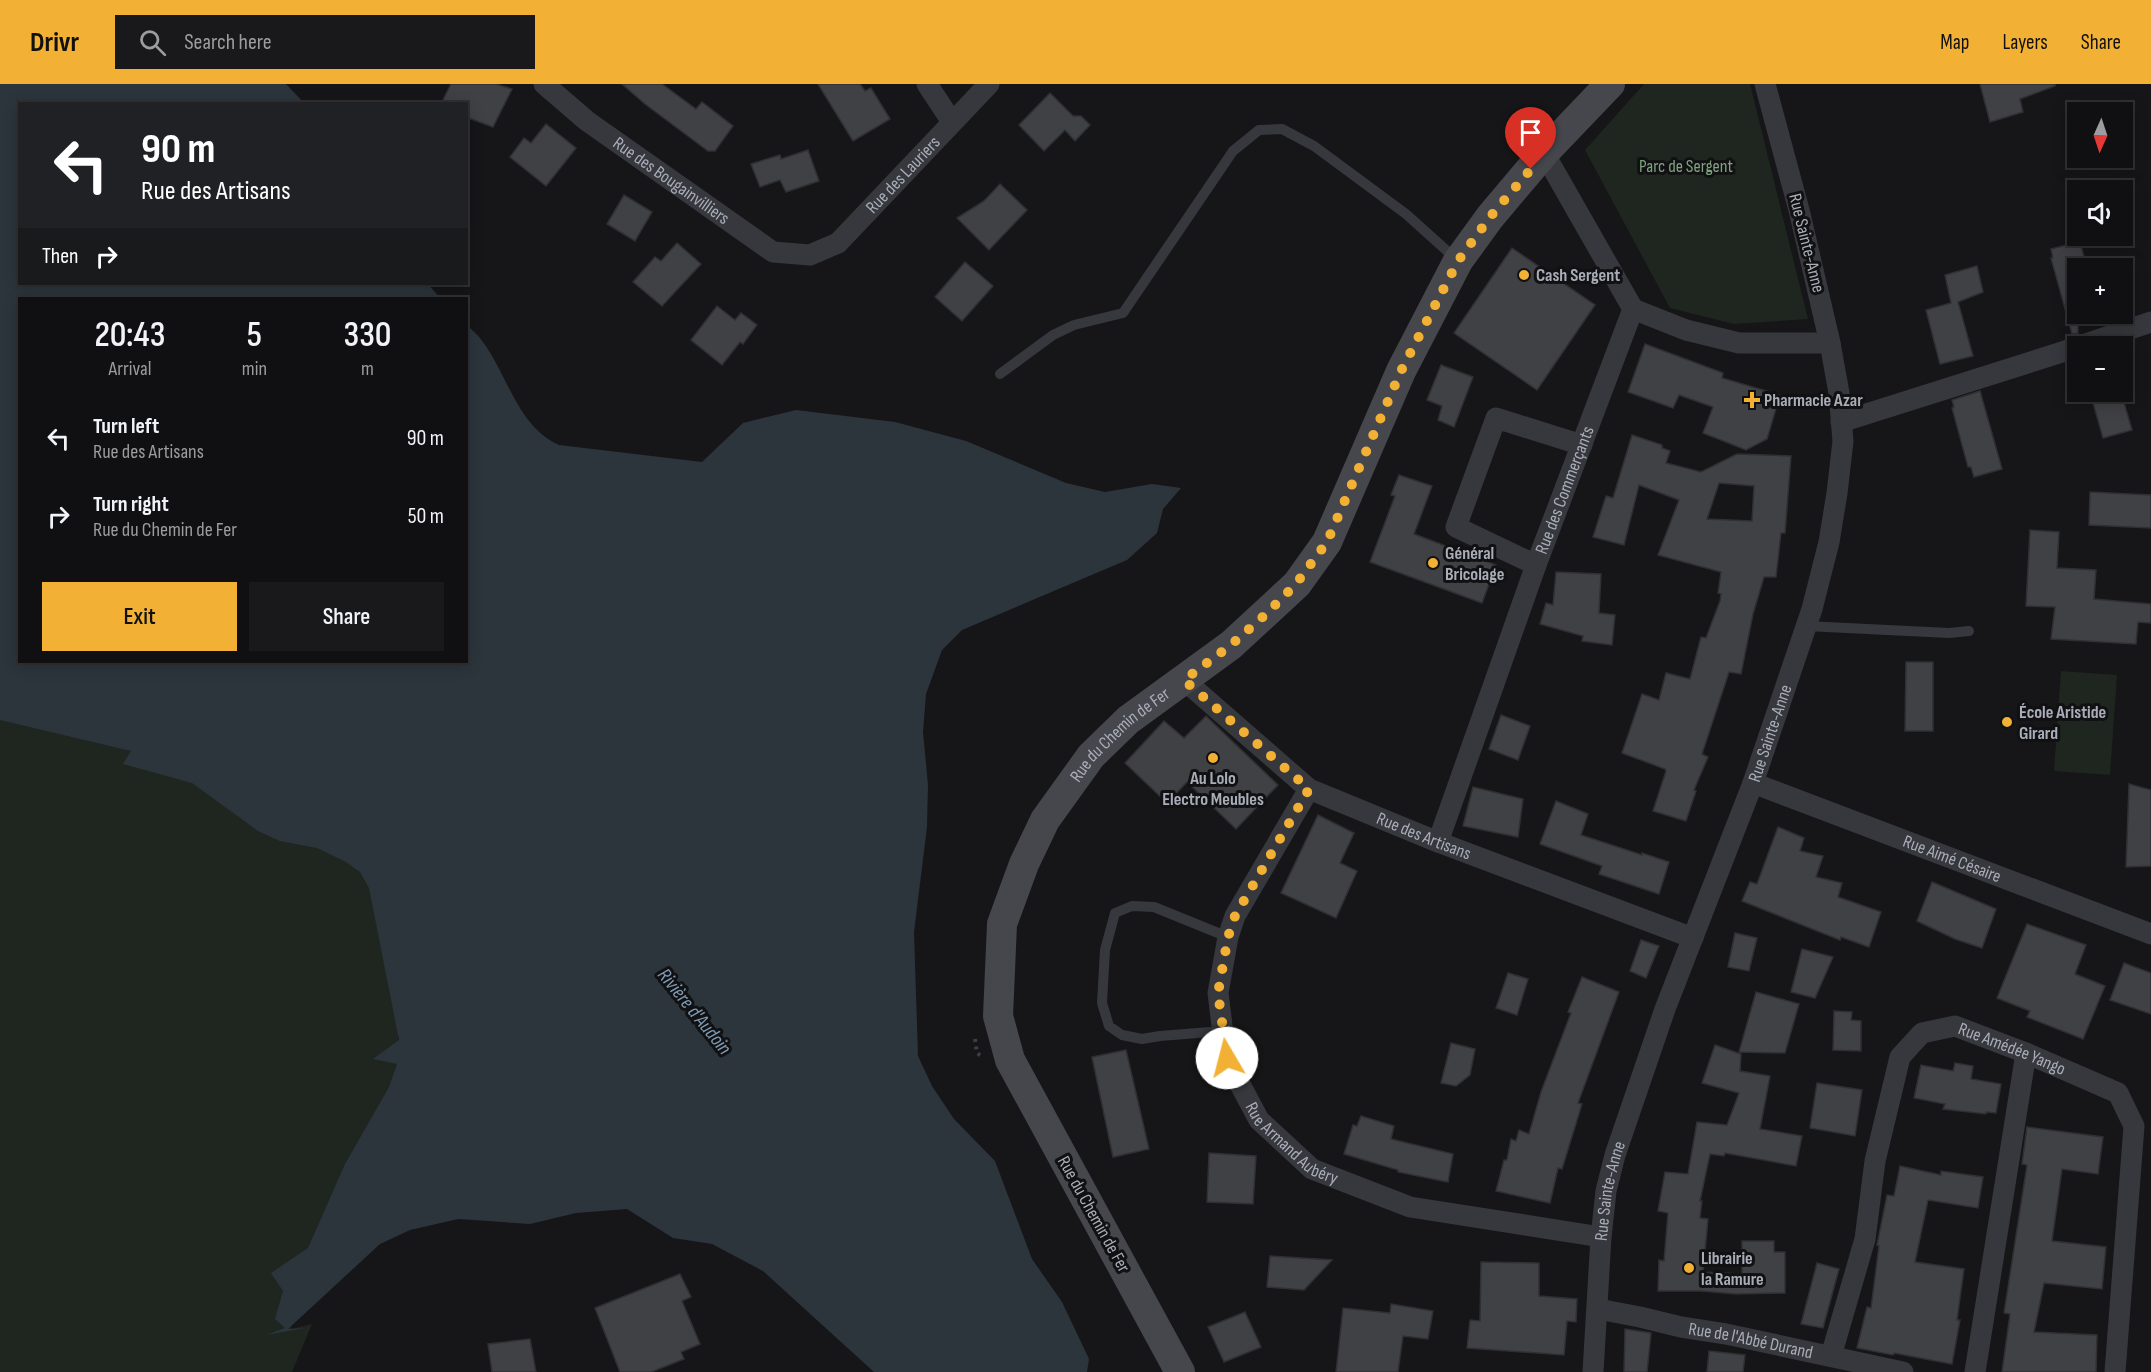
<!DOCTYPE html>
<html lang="en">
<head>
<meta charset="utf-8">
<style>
	:root { --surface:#101012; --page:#19191b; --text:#f1f3f6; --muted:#9c9d9f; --line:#303032; --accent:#f2b134 }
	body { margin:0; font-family:"Sofia Sans Condensed",sans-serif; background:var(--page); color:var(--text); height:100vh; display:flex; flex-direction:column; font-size:22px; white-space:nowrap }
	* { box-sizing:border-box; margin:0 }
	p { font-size:20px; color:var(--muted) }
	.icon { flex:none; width:33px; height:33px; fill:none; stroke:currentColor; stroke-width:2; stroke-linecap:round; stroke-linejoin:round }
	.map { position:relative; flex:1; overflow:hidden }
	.details { position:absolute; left:18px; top:213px; width:450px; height:366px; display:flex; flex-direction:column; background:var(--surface); border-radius:0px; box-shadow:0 3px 15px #0003,0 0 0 2px var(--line) }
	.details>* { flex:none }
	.guide { position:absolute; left:18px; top:18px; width:450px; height:183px; border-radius:0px; box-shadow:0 3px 15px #0003,0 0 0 2px var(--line); background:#202124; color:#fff; overflow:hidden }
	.needle { width:39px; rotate:183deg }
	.tools { position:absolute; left:2067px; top:18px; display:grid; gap:12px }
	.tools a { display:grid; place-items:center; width:66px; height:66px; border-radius:0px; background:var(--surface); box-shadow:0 3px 15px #0003,0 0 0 2px var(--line); font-size:30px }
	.pin { position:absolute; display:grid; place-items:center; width:51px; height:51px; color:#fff; margin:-62px -26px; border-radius:50% 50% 50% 0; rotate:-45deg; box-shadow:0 0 6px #0007 }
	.pin .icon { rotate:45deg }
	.me { position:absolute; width:66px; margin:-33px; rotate:352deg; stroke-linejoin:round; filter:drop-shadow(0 0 4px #0008) }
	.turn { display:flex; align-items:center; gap:21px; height:126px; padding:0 24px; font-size:27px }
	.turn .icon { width:78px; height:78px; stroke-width:2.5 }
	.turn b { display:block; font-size:42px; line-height:51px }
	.then { display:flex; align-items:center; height:57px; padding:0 24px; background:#0003; gap:12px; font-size:22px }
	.eta { display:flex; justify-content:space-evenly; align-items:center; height:102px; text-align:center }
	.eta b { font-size:36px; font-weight:600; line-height:42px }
	.button { display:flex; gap:12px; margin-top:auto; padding:12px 24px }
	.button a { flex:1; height:69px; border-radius:0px; background:var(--accent); color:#111; font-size:24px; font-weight:600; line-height:69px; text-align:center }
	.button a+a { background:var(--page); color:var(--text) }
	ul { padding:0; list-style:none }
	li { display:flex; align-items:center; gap:18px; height:78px; padding:0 24px }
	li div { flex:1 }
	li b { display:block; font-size:22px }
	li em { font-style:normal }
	header { display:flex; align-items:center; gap:36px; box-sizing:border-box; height:84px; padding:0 30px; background:var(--accent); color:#111 }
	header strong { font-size:28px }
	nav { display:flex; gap:33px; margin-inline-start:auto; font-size:21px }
	.search { width:420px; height:54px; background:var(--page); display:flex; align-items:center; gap:15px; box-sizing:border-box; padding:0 21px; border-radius:0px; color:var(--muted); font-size:22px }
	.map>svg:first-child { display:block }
	.green { fill:#1e261f }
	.water { fill:#2c353c }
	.building { fill:#404145; stroke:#303034; stroke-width:1.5; fill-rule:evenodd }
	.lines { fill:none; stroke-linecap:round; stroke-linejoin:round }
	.path { stroke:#3d3f44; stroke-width:4; stroke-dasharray:3 4.5; stroke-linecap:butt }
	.service { stroke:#37383d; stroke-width:10 }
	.minor { stroke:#37383d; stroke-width:21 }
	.secondary { stroke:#45474d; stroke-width:30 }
	.route { stroke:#f2b134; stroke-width:10; stroke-dasharray:0 18 }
	.poi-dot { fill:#f2b134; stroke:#111113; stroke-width:2 }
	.labels { text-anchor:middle; stroke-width:6; stroke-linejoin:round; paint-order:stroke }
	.park-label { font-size:18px; fill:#7fa381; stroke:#111113 }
	.street-label { font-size:18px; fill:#a8adb8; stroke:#111113 }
	.poi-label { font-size:18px; font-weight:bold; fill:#a8adb8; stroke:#111113; text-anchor:start }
	.water-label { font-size:20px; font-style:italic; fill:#7f9bb3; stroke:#111113 }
</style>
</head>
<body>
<header>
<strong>Drivr</strong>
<div class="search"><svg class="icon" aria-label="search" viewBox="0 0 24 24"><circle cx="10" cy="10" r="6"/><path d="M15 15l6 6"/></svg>Search here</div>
<nav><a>Map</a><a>Layers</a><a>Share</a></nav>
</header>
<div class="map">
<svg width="2151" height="1288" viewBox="0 0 2151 1288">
	<rect width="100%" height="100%" fill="#161618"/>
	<!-- green -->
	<g class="green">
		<path d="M1644,0H1750L1808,235L1734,240L1670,224L1585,66Z"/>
		<path d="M2061,587L2117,591L2110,691L2054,687Z"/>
		<path d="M0,619L149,674L367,771L393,844L399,969L391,1034L296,1184L291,1245L312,1240L292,1288H0Z"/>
	</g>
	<!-- water -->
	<path class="water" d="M0,0H286L304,19L20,20V200H428L440,214H20V578H466L467,241C472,246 479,252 483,258C508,292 518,343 559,361L702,378L743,339L796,326L895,338L966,357L1066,399L1105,408L1152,400L1181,404L1163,425L1157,449L1127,476L962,546L942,566L926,610L923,648L928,701L927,743L914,848L918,972L932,1002L954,1035L995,1077L1032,1175L1062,1218L1089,1275L1087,1288H874L763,1187L712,1160L673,1154L627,1125L576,1129L530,1140L458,1135L410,1146L380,1160L288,1245L305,1244L266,1251L285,1244L275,1235L283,1207L271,1189L308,1164L345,1080L389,1003L397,980L373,975L399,956L369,804L360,788L346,778L317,764L280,757L258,747L192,699L123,680L131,667L0,636Z"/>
	<!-- building -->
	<g class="building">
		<path d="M451,0H496L512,5L493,43L466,33V20H441Z"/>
		<path d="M622,0H662L696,25L702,18L733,42L715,67H708L645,20Z"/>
		<path d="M818,0H860L865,7L871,4L890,35L853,57Z"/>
		<path d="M1980,0H2055V2L2020,15L2023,28L1990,38Z"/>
		<path d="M1050,9L1073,32H1081L1090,41L1075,57L1065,46L1044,67L1019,41Z"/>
		<path d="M546,40L576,64L546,102L510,73L524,54L531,59Z"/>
		<path d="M808,66L819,97L786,108L780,96L760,103L751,80L780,71L781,75Z"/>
		<path d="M1000,100L1027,126L989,166L957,134L984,117Z"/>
		<path d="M624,111L652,128L635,157L607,140Z"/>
		<path d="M2080,158L2087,184H2078V249L2072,250L2051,174H2053L2051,165Z"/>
		<path d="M677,159L701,180L662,222L633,198L655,173L661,177Z"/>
		<path d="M1512,164L1595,221L1537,306L1454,249Z"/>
		<path d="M965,178L993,202L962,237L935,213Z"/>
		<path d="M1977,182L1983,208L1958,218L1973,272L1940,280L1926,226L1951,219L1945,191Z"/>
		<path d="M717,222L735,236L741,229L757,241L743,260L740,258L722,281L691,256Z"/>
		<path d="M1645,260L1723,289L1722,294L1780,311L1767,355L1746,366L1703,349L1713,323L1679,311L1673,324L1628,308Z"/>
		<path d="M1441,281L1473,293L1454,343L1438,336L1442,322L1427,316Z"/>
		<path d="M1980,307L2002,385L1974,393L1971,383H1968L1952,324L1954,323L1952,316Z"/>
		<path d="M2090,308H2121L2132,346L2103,354Z"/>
		<path d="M1632,351L1662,361V364L1670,367L1666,379L1701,388L1737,370L1791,372L1785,449H1781L1776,493H1764L1753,530L1741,590L1729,588L1702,670L1708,673L1694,706L1696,707L1686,737L1653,727L1666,687L1665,685L1622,669L1642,610L1659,616L1666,589L1690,595L1701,553L1706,554L1720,517L1721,510L1718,509L1721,488L1658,471L1679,416L1639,401L1624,461L1593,453L1606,412L1613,414ZM1719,399L1754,402L1752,437L1707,435Z"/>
		<path d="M1399,391L1432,402L1414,450L1496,481L1482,519L1370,478L1395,412L1391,411Z"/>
		<path d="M2090,408L2151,411V444L2089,441Z"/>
		<path d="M2030,446L2059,448L2057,484L2096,486L2094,515L2151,520V539L2138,538L2136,560L2051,555L2055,523L2026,522Z"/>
		<path d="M1556,488L1601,490L1599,529L1615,531L1612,561L1582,557L1583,552L1540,540L1546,519L1553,521Z"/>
		<path d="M1906,578H1933V647H1905Z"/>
		<path d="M1501,631L1530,642L1518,676L1489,665Z"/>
		<path d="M1206,632L1278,701L1236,745L1187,698L1167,719L1125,679L1164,637L1184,654Z"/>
		<path d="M2129,700L2151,706V782L2126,783Z"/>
		<path d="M1473,703L1523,715L1518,753L1463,742Z"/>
		<path d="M1556,717L1588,730L1581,751L1642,771V769L1669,778L1659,810L1599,790L1602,782L1540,760Z"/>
		<path d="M1318,731L1354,749L1340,779L1357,787L1336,834L1281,809Z"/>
		<path d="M1778,743L1804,754L1800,767L1823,772L1816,793L1842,799L1838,813L1881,828L1869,863L1841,853L1840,856L1742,817L1750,798L1757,800Z"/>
		<path d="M1932,798L1996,825L1982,864L1955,855L1917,837Z"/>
		<path d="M2027,840L2086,861L2075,890L2105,902L2083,955L2027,933L2030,927L1997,914Z"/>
		<path d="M1735,849L1757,854L1749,887L1728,883Z"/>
		<path d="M1641,856L1659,862L1646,894L1630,887Z"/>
		<path d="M1802,865L1833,873L1815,914L1791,908Z"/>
		<path d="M2124,879L2151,889V930L2110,916Z"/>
		<path d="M1508,889L1528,895L1517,931L1496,924Z"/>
		<path d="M1582,893L1619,908L1578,1019L1582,1020L1562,1085L1558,1084L1550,1119L1496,1107L1504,1076H1507L1511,1055L1516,1057L1519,1046L1529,1050L1541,1008L1571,929L1568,928Z"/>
		<path d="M1756,908L1799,920L1785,969L1739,968Z"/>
		<path d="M1834,927L1852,928L1851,936L1861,937V967L1833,966Z"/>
		<path d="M1451,959L1475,965L1470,991L1456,1002L1441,999Z"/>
		<path d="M1715,961L1741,970L1740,987L1770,992L1760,1045L1802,1052L1796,1082L1725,1069L1724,1072L1710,1070L1700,1117H1702L1700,1134L1708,1135L1703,1188L1742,1190V1157H1774V1168H1785V1209L1736,1210L1701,1207H1658L1659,1176L1664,1177L1668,1129L1658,1127L1665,1088L1688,1090L1697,1038L1727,1041L1739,1009L1702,999Z"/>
		<path d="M1126,966L1149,1065L1113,1073L1092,973Z"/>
		<path d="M1955,979L1973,982L1971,995L2001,1000L1996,1029L1986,1028V1030L1943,1025L1945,1020L1914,1014L1921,981L1953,987Z"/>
		<path d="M1817,999L1862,1006L1855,1052L1810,1044Z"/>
		<path d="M1361,1032L1394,1042L1391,1055L1453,1070L1448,1098L1398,1088V1086L1344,1070L1353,1041L1357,1042Z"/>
		<path d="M2027,1043L2103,1053L2098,1090L2062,1085L2052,1157L2106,1163L2102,1205L2044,1199L2034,1248L2097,1251L2096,1288H2002L2010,1230L2004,1229L2027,1081L2022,1080Z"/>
		<path d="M1209,1069L1256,1072L1253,1120L1207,1118Z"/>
		<path d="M1900,1082L1941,1091V1087L1983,1093L1978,1124L1928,1116L1915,1178L1964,1185L1957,1236H1960L1952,1280L1894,1269L1893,1271L1857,1264L1867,1223L1871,1224L1879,1162L1877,1161L1887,1111L1894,1112Z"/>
		<path d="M1270,1172L1332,1176L1304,1206L1267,1203Z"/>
		<path d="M1481,1178L1539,1179V1212L1577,1215L1576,1238L1567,1237L1564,1271L1467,1264L1470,1236L1480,1237Z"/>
		<path d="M1817,1179L1839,1185L1823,1244L1801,1240Z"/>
		<path d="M680,1190L691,1213L682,1217L700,1260L681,1268L684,1275L651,1288H620L595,1224Z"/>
		<path d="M1391,1220L1433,1227L1428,1255L1403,1252L1398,1288H1336L1343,1224L1390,1229Z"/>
		<path d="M1245,1228L1261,1263L1224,1278L1208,1243Z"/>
		<path d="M1625,1245L1651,1249L1647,1288H1624Z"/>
		<path d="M530,1255L536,1288H492L488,1260Z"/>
		<path d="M1709,1267L1745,1271L1743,1288H1707Z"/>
	</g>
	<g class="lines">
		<!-- path -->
		<path class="path" d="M975,955L977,969L981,972"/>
		<!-- service -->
		<g class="service">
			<path d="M1000,290L1053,251L1074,241L1123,229L1233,67L1259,46L1282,45L1314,62L1406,130L1456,175"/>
			<path d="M1806,542L1949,549L1969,547"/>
			<path d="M1223,947L1160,952L1142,955L1122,951L1109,942L1102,919L1105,866L1115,829L1132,822L1154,823L1228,853"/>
		</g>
		<!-- minor -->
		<g class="minor">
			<path id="s1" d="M544,0L587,37L773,168L810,171L838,159L989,0"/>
			<path d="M927,0L952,38"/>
			<path d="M1633,225L1686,246L1739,259H1830"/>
			<path d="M2080,262L2151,238"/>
			<path d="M1841,338L2078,263"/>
			<path d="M1536,481L1456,443L1496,334L1582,361"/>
			<path id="s2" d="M1184,596L1309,705L1438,758L1693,854"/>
			<path id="s3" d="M1753,699L2151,850"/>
			<path id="s4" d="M1309,705L1235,832L1228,853L1218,909L1226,974L1259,1036L1312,1085L1410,1123L1601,1153"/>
			<path id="s5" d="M1438,758L1536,481L1633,225L1544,69"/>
			<path id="s6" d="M1598,1225L1640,1233L1681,1243L1726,1250L1903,1288"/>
			<path id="s7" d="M1831,1272L1865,1155L1875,1077L1900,973L1922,949L1955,942L2026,969L2118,1009L2134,1042L2115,1288"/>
			<path id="s8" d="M1593,1288L1601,1153L1606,1107L1615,1071L1665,925L1753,699L1812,525L1829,458L1837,409L1843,357L1839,309L1830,259L1799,126L1765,0"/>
			<path d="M1975,1288L2026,969"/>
		</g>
		<!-- secondary -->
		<path class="secondary" id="s9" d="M1180,1288L1010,976L998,932L1002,840L1024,780L1045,736L1091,672L1128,636L1231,561L1297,500L1327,458L1401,287L1458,177L1490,133L1544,69L1610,0"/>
	</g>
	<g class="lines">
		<!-- route -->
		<path class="route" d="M1227,974L1218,909L1228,853L1235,832L1309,705L1184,596L1231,561L1266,530L1296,500L1327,458L1401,287L1458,177L1490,133L1531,85"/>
	</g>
	<!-- markers -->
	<g class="poi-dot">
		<circle cx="1524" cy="191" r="6"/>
		<path d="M1749 307h6v6h6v6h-6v6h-6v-6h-6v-6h6z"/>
		<circle cx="1433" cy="479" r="6"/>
		<circle cx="2007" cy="638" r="6"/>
		<circle cx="1213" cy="674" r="6"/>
		<circle cx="1689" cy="1184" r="6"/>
	</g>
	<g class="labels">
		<!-- park labels -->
		<g class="park-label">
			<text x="1686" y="88">Parc de Sergent</text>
		</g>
		<!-- street labels -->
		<g class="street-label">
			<text dy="6" stroke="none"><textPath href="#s1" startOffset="446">Rue des Lauriers</textPath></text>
			<text dy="6" stroke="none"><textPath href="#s1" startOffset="160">Rue des Bougainvilliers</textPath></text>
			<text transform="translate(1807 159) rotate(76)" y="6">Rue Sainte-Anne</text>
			<text dy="6" stroke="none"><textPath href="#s5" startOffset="374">Rue des Commerçants</textPath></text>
			<text dy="6" stroke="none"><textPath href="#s8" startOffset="668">Rue Sainte-Anne</textPath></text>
			<text dy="6" stroke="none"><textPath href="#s9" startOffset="720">Rue du Chemin de Fer</textPath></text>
			<text dy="6" stroke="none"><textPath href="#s2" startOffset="290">Rue des Artisans</textPath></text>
			<text dy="6" stroke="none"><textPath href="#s3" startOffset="213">Rue Aimé Césaire</textPath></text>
			<text dy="6" stroke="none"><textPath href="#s7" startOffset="435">Rue Amédée Yango</textPath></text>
			<text dy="6" stroke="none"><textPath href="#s4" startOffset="402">Rue Armand Aubéry</textPath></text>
			<text dy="6" stroke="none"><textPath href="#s8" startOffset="182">Rue Sainte-Anne</textPath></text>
			<text transform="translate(1094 1130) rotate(61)" y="6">Rue du Chemin de Fer</text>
			<text dy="6" stroke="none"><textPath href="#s6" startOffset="156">Rue de l'Abbé Durand</textPath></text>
		</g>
		<!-- poi labels -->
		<g class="poi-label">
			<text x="1536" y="197">Cash Sergent</text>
			<text x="1764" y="322">Pharmacie Azar</text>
			<text x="1445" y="475">Général<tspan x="1445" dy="21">Bricolage</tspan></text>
			<text x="2019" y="634">École Aristide<tspan x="2019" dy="21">Girard</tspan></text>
			<text x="1213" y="700" text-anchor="middle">Au Lolo<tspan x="1213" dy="21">Electro Meubles</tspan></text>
			<text x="1701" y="1180">Librairie<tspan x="1701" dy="21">la Ramure</tspan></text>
		</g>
		<!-- water labels -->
		<g class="water-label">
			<text transform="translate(695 927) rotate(51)" y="7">Rivière d'Audoin</text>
		</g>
	</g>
</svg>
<div class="tools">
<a><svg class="needle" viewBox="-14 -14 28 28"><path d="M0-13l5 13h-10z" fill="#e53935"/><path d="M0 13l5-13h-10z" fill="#9c9d9f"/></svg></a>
<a><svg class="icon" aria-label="sound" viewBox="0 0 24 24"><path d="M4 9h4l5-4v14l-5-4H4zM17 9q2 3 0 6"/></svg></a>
<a>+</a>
<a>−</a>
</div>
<div class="pin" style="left:1531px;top:85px;background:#d93025"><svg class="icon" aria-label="arrive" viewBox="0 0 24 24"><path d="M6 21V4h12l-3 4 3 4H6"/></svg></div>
<svg class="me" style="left:1227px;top:974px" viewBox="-20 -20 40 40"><circle r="19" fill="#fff"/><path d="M0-13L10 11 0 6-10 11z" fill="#f2b134"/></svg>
<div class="guide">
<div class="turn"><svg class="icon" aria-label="left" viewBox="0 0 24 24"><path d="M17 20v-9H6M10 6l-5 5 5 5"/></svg><div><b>90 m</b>Rue des Artisans</div></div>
<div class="then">Then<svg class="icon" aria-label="right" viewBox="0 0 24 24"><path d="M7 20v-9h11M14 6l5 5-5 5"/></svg></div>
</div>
<section class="details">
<div class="eta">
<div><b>20:43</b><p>Arrival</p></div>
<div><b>5</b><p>min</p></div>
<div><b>330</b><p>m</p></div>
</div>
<ul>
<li><svg class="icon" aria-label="left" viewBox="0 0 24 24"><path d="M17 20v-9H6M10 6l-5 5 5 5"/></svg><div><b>Turn left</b><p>Rue des Artisans</p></div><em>90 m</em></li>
<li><svg class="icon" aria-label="right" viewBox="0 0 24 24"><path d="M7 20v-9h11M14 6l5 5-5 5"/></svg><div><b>Turn right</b><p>Rue du Chemin de Fer</p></div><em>50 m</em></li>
</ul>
<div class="button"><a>Exit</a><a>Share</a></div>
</section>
</div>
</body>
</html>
